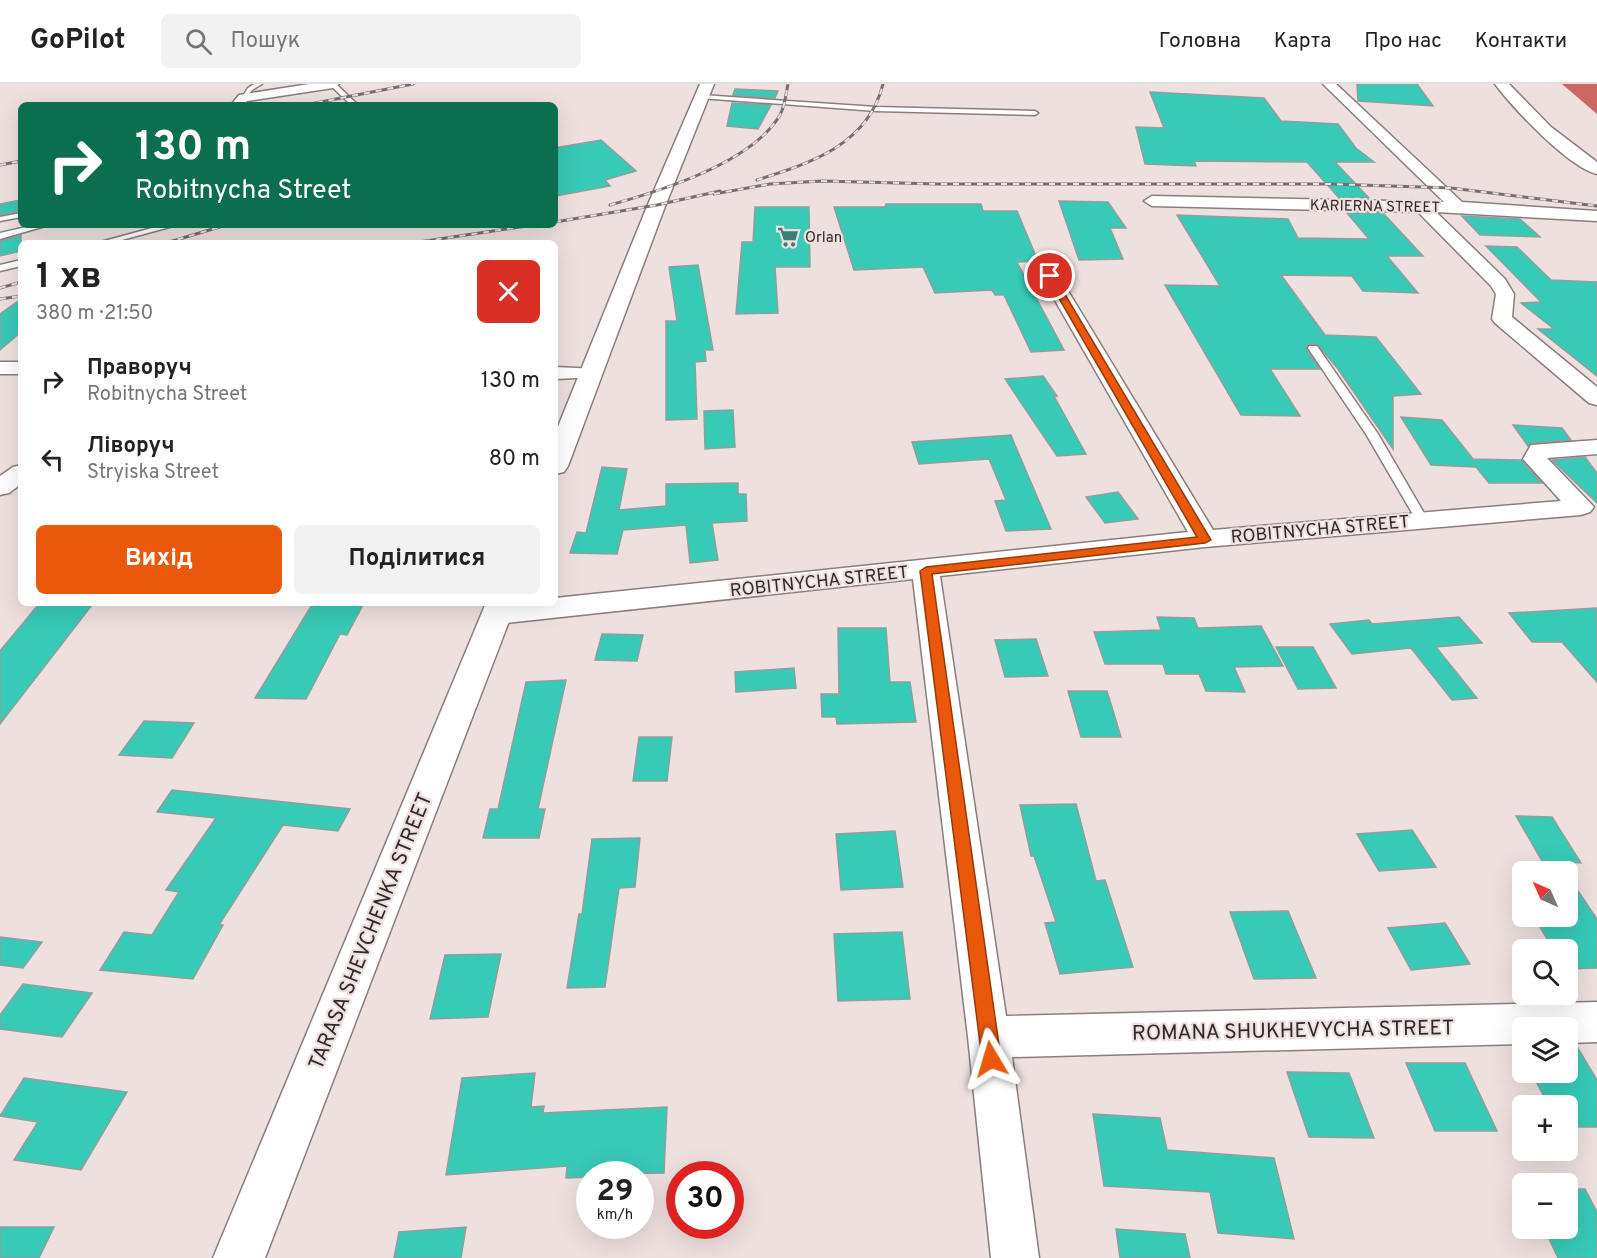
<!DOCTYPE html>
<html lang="uk">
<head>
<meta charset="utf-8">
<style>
	:root { --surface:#fff; --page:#f2f2f2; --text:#222; --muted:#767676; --line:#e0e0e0; --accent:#ea580c }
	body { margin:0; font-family:Overpass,sans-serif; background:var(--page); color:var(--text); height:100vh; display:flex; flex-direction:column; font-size:22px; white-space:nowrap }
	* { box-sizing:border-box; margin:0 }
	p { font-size:20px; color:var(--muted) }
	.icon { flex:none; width:33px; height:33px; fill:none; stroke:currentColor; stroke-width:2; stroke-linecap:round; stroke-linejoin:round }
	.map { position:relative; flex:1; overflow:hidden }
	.sheet { position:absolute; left:18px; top:156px; width:540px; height:366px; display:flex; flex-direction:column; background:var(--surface); border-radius:9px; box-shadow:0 6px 24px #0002 }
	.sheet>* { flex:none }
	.hud { position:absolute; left:18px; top:18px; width:540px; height:126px; border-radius:9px; box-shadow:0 6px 24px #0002; background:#0b6e4f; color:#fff; overflow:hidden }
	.needle { width:39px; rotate:315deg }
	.tools { position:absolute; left:1512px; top:777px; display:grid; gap:12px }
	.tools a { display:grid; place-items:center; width:66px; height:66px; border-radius:9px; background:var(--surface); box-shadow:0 6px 24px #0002; font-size:30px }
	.speed { position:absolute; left:576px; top:1077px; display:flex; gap:12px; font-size:30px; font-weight:700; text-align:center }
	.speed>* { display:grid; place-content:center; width:78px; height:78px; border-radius:50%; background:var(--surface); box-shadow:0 6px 24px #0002; line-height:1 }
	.speed small { font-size:15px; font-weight:400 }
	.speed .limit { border:9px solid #d22; background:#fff; color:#111 }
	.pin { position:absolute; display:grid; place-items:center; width:51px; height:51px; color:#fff; margin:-26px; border:3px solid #fff; border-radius:50%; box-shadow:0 2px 6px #0007 }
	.me { position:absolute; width:66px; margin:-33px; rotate:353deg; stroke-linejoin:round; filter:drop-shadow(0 0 4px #0008) }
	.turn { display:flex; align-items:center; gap:21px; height:126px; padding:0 18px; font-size:27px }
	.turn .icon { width:78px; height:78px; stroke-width:2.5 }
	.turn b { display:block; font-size:42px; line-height:51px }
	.round { display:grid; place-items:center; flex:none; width:63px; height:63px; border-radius:9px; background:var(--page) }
	.head { display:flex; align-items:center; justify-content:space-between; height:102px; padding:0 18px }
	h1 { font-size:36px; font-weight:700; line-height:45px }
	.action { display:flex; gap:12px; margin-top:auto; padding:12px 18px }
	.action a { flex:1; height:69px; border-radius:9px; background:var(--accent); color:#fff; font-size:24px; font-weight:700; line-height:69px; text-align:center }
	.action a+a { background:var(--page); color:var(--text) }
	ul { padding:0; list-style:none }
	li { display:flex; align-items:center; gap:18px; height:78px; padding:0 18px }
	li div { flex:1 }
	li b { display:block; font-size:22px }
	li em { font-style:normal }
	header { display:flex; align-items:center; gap:36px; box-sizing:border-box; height:84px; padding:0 30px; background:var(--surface); border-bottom:2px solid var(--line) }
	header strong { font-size:28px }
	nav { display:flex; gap:33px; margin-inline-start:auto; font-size:21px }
	.search { width:420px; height:54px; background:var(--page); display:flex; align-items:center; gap:15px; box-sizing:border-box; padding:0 21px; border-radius:9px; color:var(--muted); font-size:22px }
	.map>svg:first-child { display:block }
	.water { fill:#c96860 }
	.building { fill:#37cab6; stroke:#929e9c; stroke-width:1.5 }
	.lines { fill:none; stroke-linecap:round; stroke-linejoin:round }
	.lane-casing { stroke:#897e7d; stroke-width:3 }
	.street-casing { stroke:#897e7d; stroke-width:3 }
	.secondary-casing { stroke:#897e7d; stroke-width:3 }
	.highway-casing { stroke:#897e7d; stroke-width:3 }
	.lane { fill:#fff; fill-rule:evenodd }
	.street { fill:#fff; fill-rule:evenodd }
	.secondary { fill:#fff; fill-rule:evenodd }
	.highway { fill:#fff; fill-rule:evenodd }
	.rail-casing { stroke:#776f6f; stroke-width:3 }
	.rail { stroke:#ede0df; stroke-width:2; stroke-dasharray:6; stroke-linecap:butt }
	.route { fill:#ea580c; stroke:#983908; stroke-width:1.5 }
	.labels { text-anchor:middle; stroke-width:4.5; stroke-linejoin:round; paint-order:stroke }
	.far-street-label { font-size:15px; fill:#2f2a2a; stroke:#ede0df }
	.far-poi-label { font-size:15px; fill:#2f2a2a; stroke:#ede0df; text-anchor:start }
	.street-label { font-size:18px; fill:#2f2a2a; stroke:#ede0df }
	.near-street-label { font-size:21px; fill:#2f2a2a; stroke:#ede0df }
</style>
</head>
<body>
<header>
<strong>GoPilot</strong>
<div class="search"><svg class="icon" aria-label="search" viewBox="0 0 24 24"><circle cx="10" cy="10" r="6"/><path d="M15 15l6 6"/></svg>Пошук</div>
<nav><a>Головна</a><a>Карта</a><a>Про нас</a><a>Контакти</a></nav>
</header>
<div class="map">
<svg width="1597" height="1174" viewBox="0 0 1597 1174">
	<rect width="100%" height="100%" fill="#ede0df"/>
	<!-- water -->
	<path class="water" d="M1562,0H1597V30Z"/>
	<!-- building -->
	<g class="building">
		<path d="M1357,0H1417L1433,22L1358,17Z"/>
		<path d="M735,5L778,7L775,14L733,11Z"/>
		<path d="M1150,8L1264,14L1281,37L1338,40L1356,64L1374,78H1335L1369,114H1339L1307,78L1194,77L1196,82L1145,80L1136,43L1164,44Z"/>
		<path d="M732,19L771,21L758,45L727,42Z"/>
		<path d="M601,56L636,87L605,96L610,102L555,112V64Z"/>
		<path d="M21,116V127L0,131V120Z"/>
		<path d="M1059,117L1108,118L1126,144H1110L1123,175L1079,176Z"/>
		<path d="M886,120H981L983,127H1017L1038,177L1017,178L1064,266L1031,268L1004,211H995L992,206L935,209L923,183L854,186L834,123H885Z"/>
		<path d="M755,123H809L810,183H775L778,229L736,230L742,158H753Z"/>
		<path d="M1347,129H1383L1423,172H1387L1418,209L1363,207L1352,192L1281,191L1325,251L1376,253L1421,310L1393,312V365L1338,285L1317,260H1309L1306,265L1320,285H1270L1300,332L1241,331L1165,201L1220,202L1177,131L1288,135L1298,154L1369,155Z"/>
		<path d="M1462,132L1520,135L1540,153L1480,151Z"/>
		<path d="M21,151V167L0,172V157Z"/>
		<path d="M1486,162L1517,163L1551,196L1597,198V292L1538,245H1554L1521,219L1541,218Z"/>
		<path d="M698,181L713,266H705L706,277L695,278L697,335L666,336V237H677L669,183Z"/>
		<path d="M21,215V248L0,266V230Z"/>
		<path d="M1043,292L1057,312H1054L1086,370L1057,372L1005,295Z"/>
		<path d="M733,326L735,363L705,365L704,327Z"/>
		<path d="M1401,333L1442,336L1473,375L1521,376L1542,399H1489L1476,383L1431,381Z"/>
		<path d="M1513,341L1562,344L1571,356L1531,359L1528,362Z"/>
		<path d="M1011,351L1015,361L1051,445L1006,447L995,417L1006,416L989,375L919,380L912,358Z"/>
		<path d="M1585,373L1597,389V419L1552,376Z"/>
		<path d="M602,383L627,385L619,426L666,422V400L738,399V410H746L747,437L712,439L718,476L690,479L686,441L623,446L617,470L570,469L577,448L586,449Z"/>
		<path d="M1118,408L1138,435L1105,439L1086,413Z"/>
		<path d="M313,519H364L347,551L340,550L306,615L255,614Z"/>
		<path d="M38,521H92L0,640V567Z"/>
		<path d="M1597,524V598L1562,558H1532L1509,529Z"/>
		<path d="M1157,533L1194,534L1198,544L1261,542L1283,582L1234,583L1245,608L1206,607L1199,590H1166L1163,580H1105L1094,548L1161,546Z"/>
		<path d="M1459,533L1482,559L1436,563L1477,614L1452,616L1411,564L1352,570L1330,540L1369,536L1372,540Z"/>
		<path d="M838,544H886L890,598H910L916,638L837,640L836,633H822L821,610H839Z"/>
		<path d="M602,550L643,551L637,577L595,576Z"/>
		<path d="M1036,555L1048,592L1005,593L995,556Z"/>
		<path d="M1276,563H1313L1336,604L1298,605Z"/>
		<path d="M794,584L796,604L736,608L735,588Z"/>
		<path d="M566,596L538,725H545L539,754H483L490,725H498L526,598Z"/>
		<path d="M1068,607H1107L1121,653H1081Z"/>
		<path d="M144,637L194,639L172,674L119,671Z"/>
		<path d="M639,653H672L667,697H633Z"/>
		<path d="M172,706L350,725L338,747L283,741L219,841H223L193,895L100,886L124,848L152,851L179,808L166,806L216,734L157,728Z"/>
		<path d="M1076,720L1096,797L1105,796L1133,883L1060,890L1045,839L1056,838L1034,772H1031L1020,721Z"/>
		<path d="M1516,732L1552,733L1581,779L1542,777Z"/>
		<path d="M1412,746L1436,783L1379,787L1357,750Z"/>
		<path d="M895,747L903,803L841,806L836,750Z"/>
		<path d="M640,754L635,803L619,804L605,903L567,904L579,830H582L592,755Z"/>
		<path d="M1568,792L1597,835V884L1568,885V866H1554L1533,832H1568Z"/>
		<path d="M1288,827L1316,894L1254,895L1230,828Z"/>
		<path d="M1445,839L1470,880L1411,886L1388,844Z"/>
		<path d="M902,848L910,915L838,917L834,850Z"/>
		<path d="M0,853L42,858L23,884L0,881Z"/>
		<path d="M501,870L488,933L430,935L445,871Z"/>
		<path d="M23,900L92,909L62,953L0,945V931Z"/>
		<path d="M1568,961H1576L1597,996V1043H1568V1022H1549L1531,988H1568Z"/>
		<path d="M1406,979H1465L1497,1047H1435Z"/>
		<path d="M1287,988L1349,989L1374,1054L1309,1053Z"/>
		<path d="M535,989L531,1023L544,1022L543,1029L667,1023L664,1089L590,1090V1093L566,1094L567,1082L446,1091L462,994Z"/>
		<path d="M24,994L127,1008L81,1086L14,1076L38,1038L0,1032Z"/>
		<path d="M1093,1030L1160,1034L1167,1066L1274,1074L1294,1155L1218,1149L1210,1108L1104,1102Z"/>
		<path d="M1568,1105H1585L1597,1128V1174H1558L1544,1144H1568Z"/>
		<path d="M0,1143H54L39,1174H0Z"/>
		<path d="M466,1143L461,1174H394L399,1148Z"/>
		<path d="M1116,1145L1185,1150L1190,1174H1120Z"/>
	</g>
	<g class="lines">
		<defs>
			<g id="lane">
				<path d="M254,0H262L252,6L245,15H241L248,4Z"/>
				<path d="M329,0H336L358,21H351Z"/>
				<path d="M702,11L876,23L1035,27L1038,29L1035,31L876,27L700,14Z"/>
				<path d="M21,129V133L0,137V133Z"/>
				<path d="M35,141H49L0,155V149Z"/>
				<path d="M163,141H177L111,159H97Z"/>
				<path d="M21,176V182L0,187V181Z"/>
				<path d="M1309,262H1317L1378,350L1428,436L1426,439H1418L1366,350L1308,264Z"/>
			</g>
			<g id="street">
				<path d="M309,0H339L333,4L247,17L244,21H231L239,11Z"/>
				<path d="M1323,0H1336L1462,118L1597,127V137L1436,128L1505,195L1514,210L1512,233L1597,303V321L1589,319L1495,239L1492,235L1496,210L1491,202L1418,128L1152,122L1144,117L1152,112L1444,118Z"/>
				<path d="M1050,187L1056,188L1059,192L1213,446L1561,417L1523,375L1531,361L1597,356V370L1547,374L1594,423L1590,428L1581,431L1205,463L940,492L1006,932L1597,918V958L1568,959V944H1522V960L1012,973L1039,1174H991L968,953L913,495L497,540L487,537L483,530L487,523L508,519H555V514L1188,448L1041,192L1044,188Z"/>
				<rect x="0" y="278" width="21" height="12"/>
				<path d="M555,283L598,285L601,289L598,293L555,295Z"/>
				<path d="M21,381V400L9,409L0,411V392L13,383Z"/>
			</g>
			<g id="secondary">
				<path d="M700,0H714L664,125L568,382L564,388L555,390V350L646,125Z"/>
				<path d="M486,519H516L265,1174H213Z"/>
			</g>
			<path id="highway" d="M1495,0H1509L1551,43L1597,78V90C1568,83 1513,24 1495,0Z"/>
		</defs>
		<!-- lane casing -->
		<use href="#lane" class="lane-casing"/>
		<!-- street casing -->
		<use href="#street" class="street-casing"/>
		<!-- secondary casing -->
		<use href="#secondary" class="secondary-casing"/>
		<!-- highway casing -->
		<use href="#highway" class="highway-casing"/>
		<!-- lane -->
		<use href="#lane" class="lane"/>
		<!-- street -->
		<use href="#street" class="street"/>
		<!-- secondary -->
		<use href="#secondary" class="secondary"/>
		<!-- highway -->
		<use href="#highway" class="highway"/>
		<defs>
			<g id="rail">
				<path d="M305,21L413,0"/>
				<path d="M0,81L21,77"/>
				<path d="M757,96C811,79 868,61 883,0"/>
				<path d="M714,110L770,100L822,97L937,100H1330L1451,104L1597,122"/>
				<path d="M610,121C660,107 752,79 780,31C785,22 786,10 788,0"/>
				<path d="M555,138L657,121L720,107"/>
				<path d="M166,159L226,141"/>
				<path d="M412,159L534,141"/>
				<path d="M0,204L21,198"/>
				<path d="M0,215L21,212"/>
			</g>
		</defs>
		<!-- rail casing -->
		<use href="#rail" class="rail-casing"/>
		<!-- rail -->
		<use href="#rail" class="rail"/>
	</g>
	<!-- route -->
	<path class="route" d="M1047,190L1054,192L1211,456L1205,459L932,490L1001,975L998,982L991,985L984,982L982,975L920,487L926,483L1197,453L1046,192Z"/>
	<!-- icons -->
	<defs>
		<symbol id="supermarket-bare" viewBox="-9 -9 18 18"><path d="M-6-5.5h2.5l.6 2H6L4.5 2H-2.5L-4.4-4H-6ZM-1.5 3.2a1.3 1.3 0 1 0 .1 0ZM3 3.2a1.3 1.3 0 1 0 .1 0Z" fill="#3a7f74" stroke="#ede0df" stroke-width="2.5" paint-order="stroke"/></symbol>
	</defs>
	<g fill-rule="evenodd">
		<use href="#supermarket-bare" x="773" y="138" width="30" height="30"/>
	</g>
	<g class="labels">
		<!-- far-street labels -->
		<g class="far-street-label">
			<text transform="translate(1375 122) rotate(1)" y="5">KARIERNA STREET</text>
		</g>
		<!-- far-poi labels -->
		<g class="far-poi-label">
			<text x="805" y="158">Orlan</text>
		</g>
		<!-- street labels -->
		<g class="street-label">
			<text transform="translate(1320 445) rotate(-5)" y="6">ROBITNYCHA STREET</text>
			<text transform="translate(819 497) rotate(-6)" y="6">ROBITNYCHA STREET</text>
		</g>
		<!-- near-street labels -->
		<g class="near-street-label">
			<text transform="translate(370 847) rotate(-68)" y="7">TARASA SHEVCHENKA STREET</text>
			<text transform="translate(1293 946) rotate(-1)" y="7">ROMANA SHUKHEVYCHA STREET</text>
		</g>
	</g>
</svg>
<div class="tools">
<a><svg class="needle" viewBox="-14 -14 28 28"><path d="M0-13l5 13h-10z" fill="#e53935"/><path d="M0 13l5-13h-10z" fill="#767676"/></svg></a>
<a><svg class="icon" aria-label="search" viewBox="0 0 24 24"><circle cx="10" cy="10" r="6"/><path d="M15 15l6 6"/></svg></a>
<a><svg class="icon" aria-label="layers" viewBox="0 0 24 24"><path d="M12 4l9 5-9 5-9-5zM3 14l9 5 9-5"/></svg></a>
<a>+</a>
<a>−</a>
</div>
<div class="speed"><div>29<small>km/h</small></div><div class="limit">30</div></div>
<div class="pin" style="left:1050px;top:192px;background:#d93025"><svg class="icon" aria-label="arrive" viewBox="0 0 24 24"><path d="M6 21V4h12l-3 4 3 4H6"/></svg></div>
<svg class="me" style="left:991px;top:975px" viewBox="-20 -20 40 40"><path d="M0-17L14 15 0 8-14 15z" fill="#ea580c" stroke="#fff" stroke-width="4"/></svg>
<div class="hud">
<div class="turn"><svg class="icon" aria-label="right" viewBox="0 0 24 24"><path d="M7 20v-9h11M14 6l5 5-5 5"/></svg><div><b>130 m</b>Robitnycha Street</div></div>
</div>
<section class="sheet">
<div class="head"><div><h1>1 хв</h1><p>380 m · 21:50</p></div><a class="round" style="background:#d93025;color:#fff"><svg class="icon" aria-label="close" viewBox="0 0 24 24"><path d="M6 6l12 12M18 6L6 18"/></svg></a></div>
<ul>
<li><svg class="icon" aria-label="right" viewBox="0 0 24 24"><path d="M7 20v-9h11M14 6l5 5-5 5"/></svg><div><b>Праворуч</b><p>Robitnycha Street</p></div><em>130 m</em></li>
<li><svg class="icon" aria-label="left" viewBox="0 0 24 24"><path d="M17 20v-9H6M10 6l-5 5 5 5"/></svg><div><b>Ліворуч</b><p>Stryiska Street</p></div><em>80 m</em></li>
</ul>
<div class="action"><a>Вихід</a><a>Поділитися</a></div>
</section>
</div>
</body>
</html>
